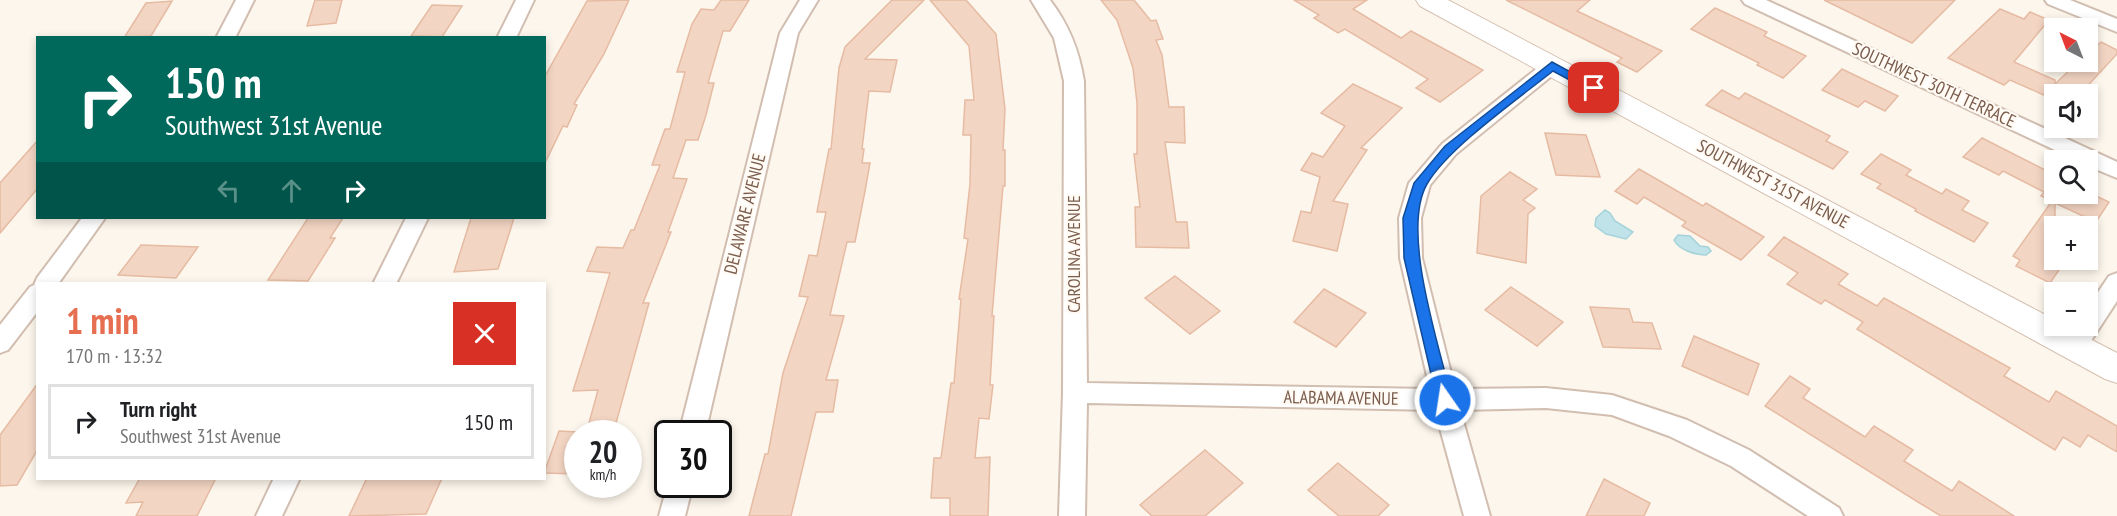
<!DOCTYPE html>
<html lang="en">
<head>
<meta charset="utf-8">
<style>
	:root { --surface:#fff; --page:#f2f2f2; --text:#202124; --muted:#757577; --line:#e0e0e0; --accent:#e76f51 }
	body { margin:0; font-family:"PT Sans Narrow",sans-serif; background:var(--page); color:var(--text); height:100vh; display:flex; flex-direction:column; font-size:22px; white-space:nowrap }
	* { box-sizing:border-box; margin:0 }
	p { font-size:20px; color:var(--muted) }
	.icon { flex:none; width:33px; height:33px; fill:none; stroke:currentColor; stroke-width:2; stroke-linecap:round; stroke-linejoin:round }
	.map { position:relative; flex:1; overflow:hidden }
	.side { position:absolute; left:36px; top:282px; width:510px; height:198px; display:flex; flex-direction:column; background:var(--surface); border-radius:0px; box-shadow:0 3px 9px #0003 }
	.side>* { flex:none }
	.guide { position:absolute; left:36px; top:36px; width:510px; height:183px; border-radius:0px; box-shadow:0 3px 9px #0003; background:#00695c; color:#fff; overflow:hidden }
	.needle { width:39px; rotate:318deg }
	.tools { position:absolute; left:2044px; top:18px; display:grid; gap:12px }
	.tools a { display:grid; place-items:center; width:54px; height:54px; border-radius:0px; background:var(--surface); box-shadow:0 3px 9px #0003; font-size:30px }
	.speed { position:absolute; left:564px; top:420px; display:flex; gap:12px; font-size:30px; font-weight:700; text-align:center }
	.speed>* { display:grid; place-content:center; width:78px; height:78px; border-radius:50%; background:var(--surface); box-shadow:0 3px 9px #0003; line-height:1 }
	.speed small { font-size:15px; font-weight:400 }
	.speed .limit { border:3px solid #111; border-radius:9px; background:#fff; color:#111 }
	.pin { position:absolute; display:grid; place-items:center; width:51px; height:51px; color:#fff; margin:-26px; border-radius:12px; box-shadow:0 3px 9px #0006 }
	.me { position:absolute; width:66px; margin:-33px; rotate:347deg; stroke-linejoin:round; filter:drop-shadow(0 0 4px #0008) }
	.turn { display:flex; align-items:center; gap:21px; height:126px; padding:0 30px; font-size:27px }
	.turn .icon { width:78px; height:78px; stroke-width:2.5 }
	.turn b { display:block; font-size:42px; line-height:51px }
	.lanes { display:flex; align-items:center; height:57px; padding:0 30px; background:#0003; justify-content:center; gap:30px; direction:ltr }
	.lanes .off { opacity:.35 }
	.round { display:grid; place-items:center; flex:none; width:63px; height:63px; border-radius:0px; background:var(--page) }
	.overview { display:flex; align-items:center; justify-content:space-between; height:102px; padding:0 30px }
	h1 { font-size:36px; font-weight:800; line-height:45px; color:var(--accent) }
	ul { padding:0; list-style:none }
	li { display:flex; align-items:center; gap:18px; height:75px; margin:0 12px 9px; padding:0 18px; border:3px solid var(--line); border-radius:0px }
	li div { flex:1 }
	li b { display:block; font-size:22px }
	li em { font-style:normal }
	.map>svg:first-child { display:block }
	.water { fill:#bfe3e8; stroke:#a5d3da; stroke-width:1.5 }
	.building { fill:#f3d5c3; stroke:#e6bba3; stroke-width:1.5 }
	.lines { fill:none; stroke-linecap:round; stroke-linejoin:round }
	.street-casing { stroke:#d1beb0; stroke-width:4 }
	.secondary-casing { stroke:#d6c0b0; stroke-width:2 }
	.street { fill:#fff; fill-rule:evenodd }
	.secondary { fill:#fff; fill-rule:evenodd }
	.route { fill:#1a73e8; stroke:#114b97; stroke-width:1.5 }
	.labels { text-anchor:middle; stroke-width:4.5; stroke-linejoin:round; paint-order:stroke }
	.street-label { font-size:18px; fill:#7a5c4d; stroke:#fffaf3 }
</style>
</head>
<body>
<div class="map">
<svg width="2117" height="516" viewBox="0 0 2117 516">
	<rect width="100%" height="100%" fill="#fdf6ec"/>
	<!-- water -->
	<g class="water">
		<path d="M1605,210L1610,213L1615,221L1633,232L1626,239L1606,234L1595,226L1596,218Z"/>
		<path d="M1678,235L1690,236L1700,246L1708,247L1711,251L1706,255C1695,255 1679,250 1674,240Z"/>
	</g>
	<!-- building -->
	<g class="building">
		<path d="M315,0H342L336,23L307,26Z"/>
		<path d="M629,0L604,54L574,104L577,105L567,127L563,126L544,165V78L587,1Z"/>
		<path d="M721,0H749L730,31H723L708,83H714L706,115L698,140H686L673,178L687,179L668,232H671L643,303H649L613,434H586L598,390L573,391L610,273L587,271L597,247L623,248L631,230H634L660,165H652L665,129H670L685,72H677L692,24L701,9L714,10Z"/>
		<path d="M892,0H924L865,59L897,60L890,92L869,91L862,149H864L862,163H870L865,191L855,242H847L830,315L844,316L826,380H838L833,412H816L791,516H749L765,454H768L783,373L808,297L799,296L809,255L817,256L826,212H817L829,149H831L839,68L845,47Z"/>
		<path d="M930,0H966L996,34L1005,109L1003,150H1005V186H1003L992,316H994L990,385H993L989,419L979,418L975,458L990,457L988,516H950V498H931L934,458H941L951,383H954L961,299H959L968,239L964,238L970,184L971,135H963L965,100H974L969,46Z"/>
		<path d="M1101,0H1134L1151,21L1156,20L1163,39L1156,40L1162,55L1169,107H1184L1185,143L1165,142L1176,222H1187L1189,248L1136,247L1135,207H1140L1134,154H1137V103L1133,68L1117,20Z"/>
		<path d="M1294,0H1367L1353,9L1401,38L1411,31L1483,70L1440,102L1416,88L1428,79L1345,29L1338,33L1314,18L1319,15Z"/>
		<path d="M1506,0H1590L1577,11L1662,51L1637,72L1617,62L1622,58Z"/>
		<path d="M1824,0H1955L1912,43Z"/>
		<path d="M172,1L151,36L124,38L146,3Z"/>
		<path d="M432,5L462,6L442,37L411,36Z"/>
		<path d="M1715,8L1767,32L1764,36L1806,56L1783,78L1757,65L1759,63L1691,29Z"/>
		<path d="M2000,9L2024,19L2030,12L2049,20L2014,62L2055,80V84L2078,62H2088V51L2091,48L2094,49L2101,42L2117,50V54L2080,94H2055V100L2010,80L2004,85L1948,58Z"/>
		<path d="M1842,69L1898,96L1885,111L1865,101L1858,107L1822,90Z"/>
		<path d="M1353,84L1402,108L1361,148L1367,150L1333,201L1348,204L1337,251L1293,241L1301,211L1311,213L1320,177L1301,170L1312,153L1323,157L1345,126L1321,113Z"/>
		<path d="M1722,90L1739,99L1745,93L1830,136L1826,141L1848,152L1833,169L1706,105Z"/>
		<path d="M1545,133L1586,135L1600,177L1556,175Z"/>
		<path d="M1982,138L2055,175V194L2088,192L2109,202L2096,222L2055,203V260H2066L2050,283L2016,266L2020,260L2013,256L2052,201L2041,196L2044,192L2003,171L1999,175L1963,157Z"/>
		<path d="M38,140V188L0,233V183Z"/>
		<path d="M1881,154L1911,170L1906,175L1942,194L1946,189L1969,201L1962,210L1988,223L1974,242L1915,211L1916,209L1877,188L1881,184L1861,174Z"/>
		<path d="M1639,169L1703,206L1706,203L1764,237L1741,260L1682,226L1686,222L1644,197L1637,204L1615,191Z"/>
		<path d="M1510,172L1537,189L1523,200L1535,208L1528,214L1526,263L1477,253L1481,196Z"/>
		<path d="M308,218H343L330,238H335L308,281L268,280Z"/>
		<path d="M471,218H514L498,269L454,272Z"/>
		<path d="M1784,237L1848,274L1838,284L1877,306L1884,298L2010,368L2004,376L2049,402L2056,391L2117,426V452L2088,435L2080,447L2063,437L2055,450L1857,329L1863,322L1825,300L1821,304L1787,284L1798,273L1768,255Z"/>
		<path d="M141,245L198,247L176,278L118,275Z"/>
		<path d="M1175,276L1220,311L1190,334L1145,298Z"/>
		<path d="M1511,287L1563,322L1537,346L1485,310Z"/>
		<path d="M1324,289L1366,313L1336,347L1294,322Z"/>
		<path d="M1590,307L1629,309L1633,322L1652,323L1661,349L1603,347Z"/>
		<path d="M1694,336L1759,364L1748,395L1682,366Z"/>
		<path d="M1790,376L1810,389L1803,398L1865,437L1874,426L1913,450L1904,461L1952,491L1959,481L2014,516H1941L1918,502L1765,406Z"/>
		<path d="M38,383V449L17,485L0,486V435Z"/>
		<path d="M559,431L578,432V474L544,473Z"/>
		<path d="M1205,450L1243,483L1205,516H1152L1140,505Z"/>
		<path d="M1338,463L1389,505L1378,516H1339L1308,490Z"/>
		<path d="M140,478H216L197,516H136L143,502L126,503Z"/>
		<path d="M367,478H442L426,514L349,516Z"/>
		<path d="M1604,479L1650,503L1644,516H1586Z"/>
	</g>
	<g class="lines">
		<defs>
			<g id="street">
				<path d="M236,0H254L235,38H216Z"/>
				<path d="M516,0H534L516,38H497Z"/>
				<path d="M800,0H818L798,33L705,434H679L780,33Z"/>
				<path d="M1031,0H1050C1069,25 1079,50 1084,81L1087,383L1430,389L1400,258L1399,218L1409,183L1442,144L1545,62L1552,60L1559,62L1562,66L1559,70L1456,154L1430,185L1421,218L1422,258L1455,389L1546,388L1612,395L1687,420L1749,450L1839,508L1843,516H1808L1731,466L1669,436L1612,415L1546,408L1460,410L1490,516H1464L1435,410L1087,403L1085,516H1059L1063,393L1064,81L1054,38Z"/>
				<path d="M1742,0H1766L2117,162V178L2088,166V160H2076L1745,4Z"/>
				<path d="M2045,0H2070L2117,19V32L2048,4Z"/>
				<path d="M82,218H105L58,284H38V311L8,350L0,353V325L30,287L34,285L37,278Z"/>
				<path d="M406,218H428L396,284H373Z"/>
				<path d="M2117,273V301L2083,353L2075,356L2067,353L2063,346L2076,326H2088V307L2109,276Z"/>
				<path d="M274,478H300L282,516H256Z"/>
				<path d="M668,483V484H693L685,516H659Z"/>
			</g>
			<path id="secondary" d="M1416,0H1448L2055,320V326H2065L2117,353V383L2105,379L1420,6Z"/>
		</defs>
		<!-- street casing -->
		<use href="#street" class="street-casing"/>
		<!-- secondary casing -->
		<use href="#secondary" class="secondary-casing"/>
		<!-- street -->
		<use href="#street" class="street"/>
		<!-- secondary -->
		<use href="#secondary" class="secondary"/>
	</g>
	<!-- route -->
	<path class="route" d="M1552,62L1600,88L1598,91H1590L1553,71C1518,99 1448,148 1427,184C1400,231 1440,348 1452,400L1450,404L1445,406L1439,404L1437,400L1404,258L1403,218L1414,183L1445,146Z"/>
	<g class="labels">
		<!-- street labels -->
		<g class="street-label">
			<text transform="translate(1934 85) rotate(25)" y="6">SOUTHWEST 30TH TERRACE</text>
			<text transform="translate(1773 184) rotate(28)" y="6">SOUTHWEST 31ST AVENUE</text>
			<text transform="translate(745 214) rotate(-76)" y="6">DELAWARE AVENUE</text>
			<text transform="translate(1074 254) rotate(-90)" y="6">CAROLINA AVENUE</text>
			<text transform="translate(1341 398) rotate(1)" y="6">ALABAMA AVENUE</text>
		</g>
	</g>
</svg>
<div class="tools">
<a><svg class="needle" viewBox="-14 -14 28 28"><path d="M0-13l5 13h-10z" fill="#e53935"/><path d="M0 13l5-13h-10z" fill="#757577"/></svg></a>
<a><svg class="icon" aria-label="sound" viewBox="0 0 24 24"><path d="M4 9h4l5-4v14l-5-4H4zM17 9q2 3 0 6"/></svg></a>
<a><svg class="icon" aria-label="search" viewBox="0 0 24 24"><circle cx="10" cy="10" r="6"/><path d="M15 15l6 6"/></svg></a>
<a>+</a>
<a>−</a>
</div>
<div class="speed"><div>20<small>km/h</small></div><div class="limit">30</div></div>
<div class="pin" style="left:1594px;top:88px;background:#d93025"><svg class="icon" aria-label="arrive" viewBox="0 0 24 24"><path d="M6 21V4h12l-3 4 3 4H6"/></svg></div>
<svg class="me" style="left:1445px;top:400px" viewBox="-20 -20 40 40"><circle r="17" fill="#1a73e8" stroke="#fff" stroke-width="3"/><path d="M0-11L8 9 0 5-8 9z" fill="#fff"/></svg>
<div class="guide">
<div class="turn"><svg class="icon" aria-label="right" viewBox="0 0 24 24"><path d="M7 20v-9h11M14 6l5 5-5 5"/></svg><div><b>150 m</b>Southwest 31st Avenue</div></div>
<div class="lanes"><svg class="icon off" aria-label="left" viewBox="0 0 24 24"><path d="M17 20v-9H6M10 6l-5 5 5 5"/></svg><svg class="icon off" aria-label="ahead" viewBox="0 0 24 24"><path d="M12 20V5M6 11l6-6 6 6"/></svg><svg class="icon" aria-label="right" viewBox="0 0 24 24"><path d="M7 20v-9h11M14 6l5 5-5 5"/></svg></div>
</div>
<section class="side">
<div class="overview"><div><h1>1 min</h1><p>170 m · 13:32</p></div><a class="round" style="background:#d93025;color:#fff"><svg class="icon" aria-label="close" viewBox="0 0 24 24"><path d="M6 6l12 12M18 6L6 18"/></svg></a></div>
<ul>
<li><svg class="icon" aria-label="right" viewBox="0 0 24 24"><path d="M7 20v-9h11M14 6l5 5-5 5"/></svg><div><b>Turn right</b><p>Southwest 31st Avenue</p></div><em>150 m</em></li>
</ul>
</section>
</div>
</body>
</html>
